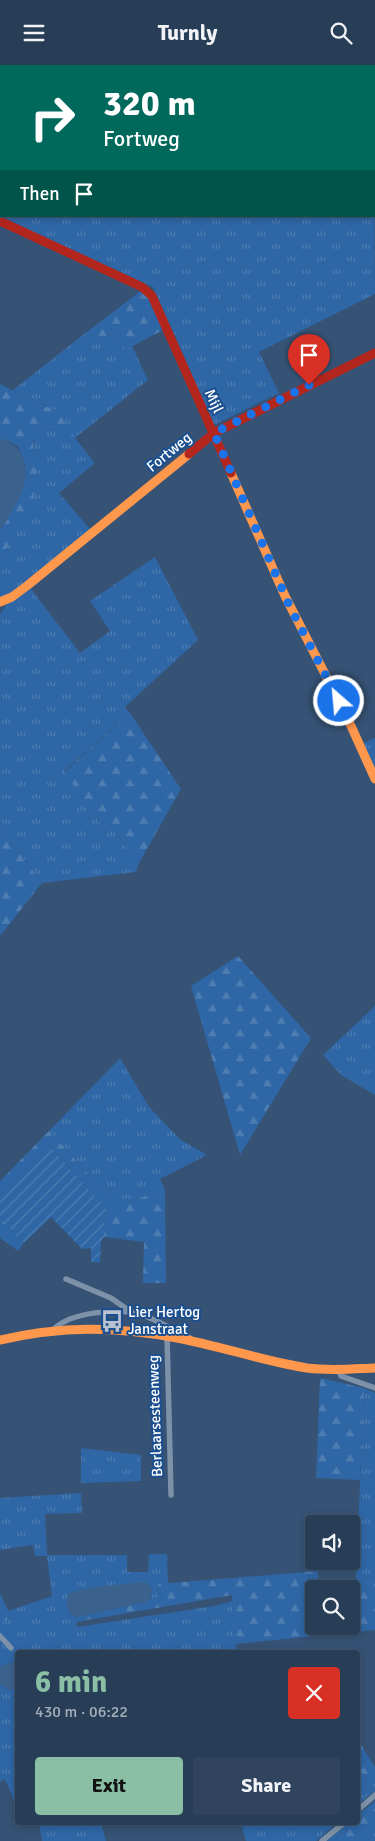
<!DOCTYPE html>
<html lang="en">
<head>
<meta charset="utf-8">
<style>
	:root { --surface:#283e57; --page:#30455d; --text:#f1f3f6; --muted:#a5aeba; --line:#44576d; --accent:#8abfa5 }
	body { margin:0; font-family:Signika,sans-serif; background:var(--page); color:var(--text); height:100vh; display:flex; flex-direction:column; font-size:19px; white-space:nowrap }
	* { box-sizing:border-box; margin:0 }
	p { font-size:16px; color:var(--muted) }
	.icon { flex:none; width:28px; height:28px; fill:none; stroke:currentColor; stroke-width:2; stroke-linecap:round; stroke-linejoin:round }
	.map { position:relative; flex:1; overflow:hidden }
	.panel { position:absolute; left:15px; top:1585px; width:345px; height:175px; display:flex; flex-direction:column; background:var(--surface); border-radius:5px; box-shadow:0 2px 8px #0003,0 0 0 1px var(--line) }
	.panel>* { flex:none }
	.banner { position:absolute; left:0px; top:0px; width:375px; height:152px; box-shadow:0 2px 8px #0003,0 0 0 1px var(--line); background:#00695c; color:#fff; overflow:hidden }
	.fabs { position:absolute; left:305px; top:1450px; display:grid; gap:10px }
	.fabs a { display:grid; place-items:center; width:55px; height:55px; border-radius:5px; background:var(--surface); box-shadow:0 2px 8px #0003,0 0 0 1px var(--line); font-size:25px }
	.pin { position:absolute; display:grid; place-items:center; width:42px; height:42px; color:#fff; margin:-51px -21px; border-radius:50% 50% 50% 0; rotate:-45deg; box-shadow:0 0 5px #0007 }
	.pin .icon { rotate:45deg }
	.me { position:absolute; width:55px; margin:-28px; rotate:333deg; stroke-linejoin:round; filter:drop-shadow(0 0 4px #0008) }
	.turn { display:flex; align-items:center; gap:18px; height:105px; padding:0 20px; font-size:22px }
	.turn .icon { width:65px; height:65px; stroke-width:2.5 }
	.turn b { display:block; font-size:35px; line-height:42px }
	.then { display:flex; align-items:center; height:48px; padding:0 20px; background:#0003; gap:10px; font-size:19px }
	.round { display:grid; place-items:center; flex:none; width:52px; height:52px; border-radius:5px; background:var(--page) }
	.headline { display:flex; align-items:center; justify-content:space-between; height:85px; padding:0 20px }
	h1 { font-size:30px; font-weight:700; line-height:38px; color:var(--accent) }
	.action { display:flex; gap:10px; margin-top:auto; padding:10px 20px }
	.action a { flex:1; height:58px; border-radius:5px; background:var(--accent); color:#111; font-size:20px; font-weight:700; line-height:58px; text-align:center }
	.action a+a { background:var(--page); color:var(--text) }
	header { display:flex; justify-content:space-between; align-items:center; height:65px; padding:0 20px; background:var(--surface); font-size:22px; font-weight:700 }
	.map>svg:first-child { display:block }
	.grass { fill:url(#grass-tufts) }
	.forest { fill:url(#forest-firs) }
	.garden { fill:url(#garden-furrows) }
	.water { fill:#3b618d }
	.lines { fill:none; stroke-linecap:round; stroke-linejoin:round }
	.street { stroke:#7d92a8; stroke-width:5.5 }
	.slow { stroke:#ff974d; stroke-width:9 }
	.jam { stroke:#b3261e; stroke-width:9 }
	.route { stroke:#1a73e8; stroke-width:9; stroke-dasharray:0 16.2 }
	.labels { text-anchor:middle; stroke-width:4; stroke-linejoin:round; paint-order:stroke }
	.street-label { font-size:15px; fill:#fff; stroke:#1b4f8f }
	.poi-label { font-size:15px; fill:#fff; stroke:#1b4f8f; text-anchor:start }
</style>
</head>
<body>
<header><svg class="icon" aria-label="menu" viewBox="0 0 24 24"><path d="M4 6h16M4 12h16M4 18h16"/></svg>Turnly<svg class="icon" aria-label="search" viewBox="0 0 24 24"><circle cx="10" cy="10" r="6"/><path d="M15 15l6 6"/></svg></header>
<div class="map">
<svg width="375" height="1776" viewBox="0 0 375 1776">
	<defs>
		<pattern id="grass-tufts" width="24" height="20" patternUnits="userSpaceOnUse" patternTransform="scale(1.25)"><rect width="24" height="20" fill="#2f66a5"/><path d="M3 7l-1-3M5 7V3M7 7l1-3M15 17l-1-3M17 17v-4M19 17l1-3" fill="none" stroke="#4e7db2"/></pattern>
		<pattern id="forest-firs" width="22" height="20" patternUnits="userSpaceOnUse" patternTransform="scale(1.25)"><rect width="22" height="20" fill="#2f66a5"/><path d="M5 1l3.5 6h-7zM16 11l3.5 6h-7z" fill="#4e7db2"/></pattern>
		<pattern id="garden-furrows" width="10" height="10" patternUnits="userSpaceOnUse" patternTransform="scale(1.25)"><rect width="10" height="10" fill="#2f66a5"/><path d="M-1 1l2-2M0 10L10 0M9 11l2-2" fill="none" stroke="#4e7db2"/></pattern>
	</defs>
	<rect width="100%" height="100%" fill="#365274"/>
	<!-- grass -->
	<g class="grass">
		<path d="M0,0H306L1,1V86Z"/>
		<path d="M374,29L375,229L259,287L279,328L214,360L153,222L0,152L1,121V151H374Z"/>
		<path d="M88,266L93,272L116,270L125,284L132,281L148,315L75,373L95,398L59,428L91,465L28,520L80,588L110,566L90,536L155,492L198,575L125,642L130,648L64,706L107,768L113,764L139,798L136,807L42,818L0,762V549L11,533L0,537V493L14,473L29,441L37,415L32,391L34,377L28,368L42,361L56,366L58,347L13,325Z"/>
		<path d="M375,673V705L363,678Z"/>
		<path d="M375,941V1030L341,1010L323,990Z"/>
		<path d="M120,993L149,1042L181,1075L207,1090L160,1114L165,1124L126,1138H114L49,1066Z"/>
		<path d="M364,1323L375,1328V1511L356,1514Z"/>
		<path d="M81,1383L141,1390V1416L81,1418Z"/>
		<path d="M81,1428L82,1448L45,1449L47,1490H127V1507H148L149,1489H167L168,1519H158L159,1532L150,1534L152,1529L70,1549L76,1552L77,1562L214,1541L233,1536L235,1578L239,1587L18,1588L17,1743L5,1714L0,1717V1558L11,1552L8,1546L52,1531L47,1491H35L33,1480L0,1485V1433Z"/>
		<path d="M358,1703L374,1726L358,1740Z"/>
		<path d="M39,1758H101L106,1776H42Z"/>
		<path d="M256,1758H337L316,1776H246L242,1762Z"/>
	</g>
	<!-- forest -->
	<g class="forest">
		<path d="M142,225L148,231L163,265L125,285L116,270L93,272L88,266Z"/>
		<path d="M0,319L58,347L75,373L63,380L56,366L42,361L29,368C37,381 31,380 33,393C34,401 37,409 37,416C34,442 15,473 0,493V465L7,455L24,396L18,382L6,374L0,376Z"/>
		<path d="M130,648L181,724L139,798L114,765L107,768L64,707Z"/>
		<path d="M0,762L42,818L0,871Z"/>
		<path d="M238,891L311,973L240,1090L191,921Z"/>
		<path d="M49,1066L114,1138H126L165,1124L166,1218H143L144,1177L104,1172L105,1142L49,1080L0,1129V1116Z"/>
		<path d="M0,1152L24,1178L18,1186L0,1173Z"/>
		<path d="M320,1313L364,1323L360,1415L316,1413Z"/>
		<path d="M318,1506L319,1524H314V1561H351V1525H355L356,1514L375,1511V1565L235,1579L232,1530L76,1557V1552L145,1537L150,1534L159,1532L158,1519Z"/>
		<path d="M0,1528L11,1552L0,1558Z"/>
		<path d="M358,1675L375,1702V1728L358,1703Z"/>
		<path d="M375,1736V1776H327L349,1758H358V1750Z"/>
	</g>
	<!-- garden -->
	<path class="garden" d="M49,1080L105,1142L104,1172L101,1177L100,1198L91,1197V1183L82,1184L51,1152L24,1178L0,1152V1129Z"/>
	<!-- water -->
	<g class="water">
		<path d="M6,374C44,399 19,436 0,465V376Z"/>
		<path d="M144,1517L148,1519L152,1524L150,1534L145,1537L76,1552C67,1547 65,1539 68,1529C91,1520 119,1520 144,1517Z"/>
		<path d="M12,1597L17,1601L18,1621L11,1625H8L3,1620H0V1601Z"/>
	</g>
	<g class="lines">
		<!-- street -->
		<g class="street">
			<path d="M66,1214L111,1233L131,1247"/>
			<path d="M54,1264C71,1247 118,1243 140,1249C157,1255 174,1265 190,1273"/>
			<path d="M167,1271L171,1430"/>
			<path d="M338,1304L341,1311L375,1323"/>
			<path d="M0,1571L11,1583"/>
			<path d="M358,1745L375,1730"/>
			<path d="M322,1776L344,1758"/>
		</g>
		<!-- slow -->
		<g class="slow">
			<path d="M231,408L285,531L347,652L375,714"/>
			<path d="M0,537L12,532L28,520L189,389"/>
			<path d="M0,1275C62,1261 114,1261 177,1273C220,1281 263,1296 307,1303C329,1306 352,1304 375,1303"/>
		</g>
		<!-- jam -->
		<g class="jam">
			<path d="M0,156L142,222L152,231L231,408"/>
			<path d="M189,389L214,368L375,288"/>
		</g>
	</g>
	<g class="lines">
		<!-- route -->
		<path class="route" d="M309,320L214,368L290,542L339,636"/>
	</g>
	<!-- icons -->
	<defs>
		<symbol id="bus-bare" viewBox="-9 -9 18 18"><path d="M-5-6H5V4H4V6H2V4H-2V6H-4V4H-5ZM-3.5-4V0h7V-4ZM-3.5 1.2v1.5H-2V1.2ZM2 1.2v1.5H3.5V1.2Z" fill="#b9c2ce" stroke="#1b4f8f" stroke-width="2.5" paint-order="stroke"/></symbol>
	</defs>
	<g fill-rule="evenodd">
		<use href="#bus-bare" x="96" y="1240" width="32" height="32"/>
	</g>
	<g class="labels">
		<!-- street labels -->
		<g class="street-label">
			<text transform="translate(214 336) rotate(65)" y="5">Mijl</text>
			<text transform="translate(169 387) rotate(-39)" y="5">Fortweg</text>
			<text transform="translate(155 1351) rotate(-92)" y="5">Berlaarsesteenweg</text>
		</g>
		<!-- poi labels -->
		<g class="poi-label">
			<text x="128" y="1252">Lier Hertog<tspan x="128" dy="17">Janstraat</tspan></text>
		</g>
	</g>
</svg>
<div class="fabs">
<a><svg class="icon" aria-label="sound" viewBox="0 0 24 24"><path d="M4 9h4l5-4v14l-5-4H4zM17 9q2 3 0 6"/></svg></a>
<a><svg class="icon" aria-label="search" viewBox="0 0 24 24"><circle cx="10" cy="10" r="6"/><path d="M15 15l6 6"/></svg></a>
</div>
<div class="pin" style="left:309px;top:320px;background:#d93025"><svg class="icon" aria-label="arrive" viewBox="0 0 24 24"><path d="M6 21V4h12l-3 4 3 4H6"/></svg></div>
<svg class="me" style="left:339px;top:636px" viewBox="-20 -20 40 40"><circle r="17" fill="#1a73e8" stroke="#fff" stroke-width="3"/><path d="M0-11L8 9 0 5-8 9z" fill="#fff"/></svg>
<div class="banner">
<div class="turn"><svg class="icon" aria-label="right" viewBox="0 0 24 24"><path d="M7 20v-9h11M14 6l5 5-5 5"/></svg><div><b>320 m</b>Fortweg</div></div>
<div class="then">Then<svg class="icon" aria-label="arrive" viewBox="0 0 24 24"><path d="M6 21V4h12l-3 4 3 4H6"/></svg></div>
</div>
<section class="panel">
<div class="headline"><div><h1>6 min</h1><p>430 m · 06:22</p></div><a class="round" style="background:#d93025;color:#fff"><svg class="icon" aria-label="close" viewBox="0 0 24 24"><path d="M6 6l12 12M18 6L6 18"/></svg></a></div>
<div class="action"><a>Exit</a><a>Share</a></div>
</section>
</div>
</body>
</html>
